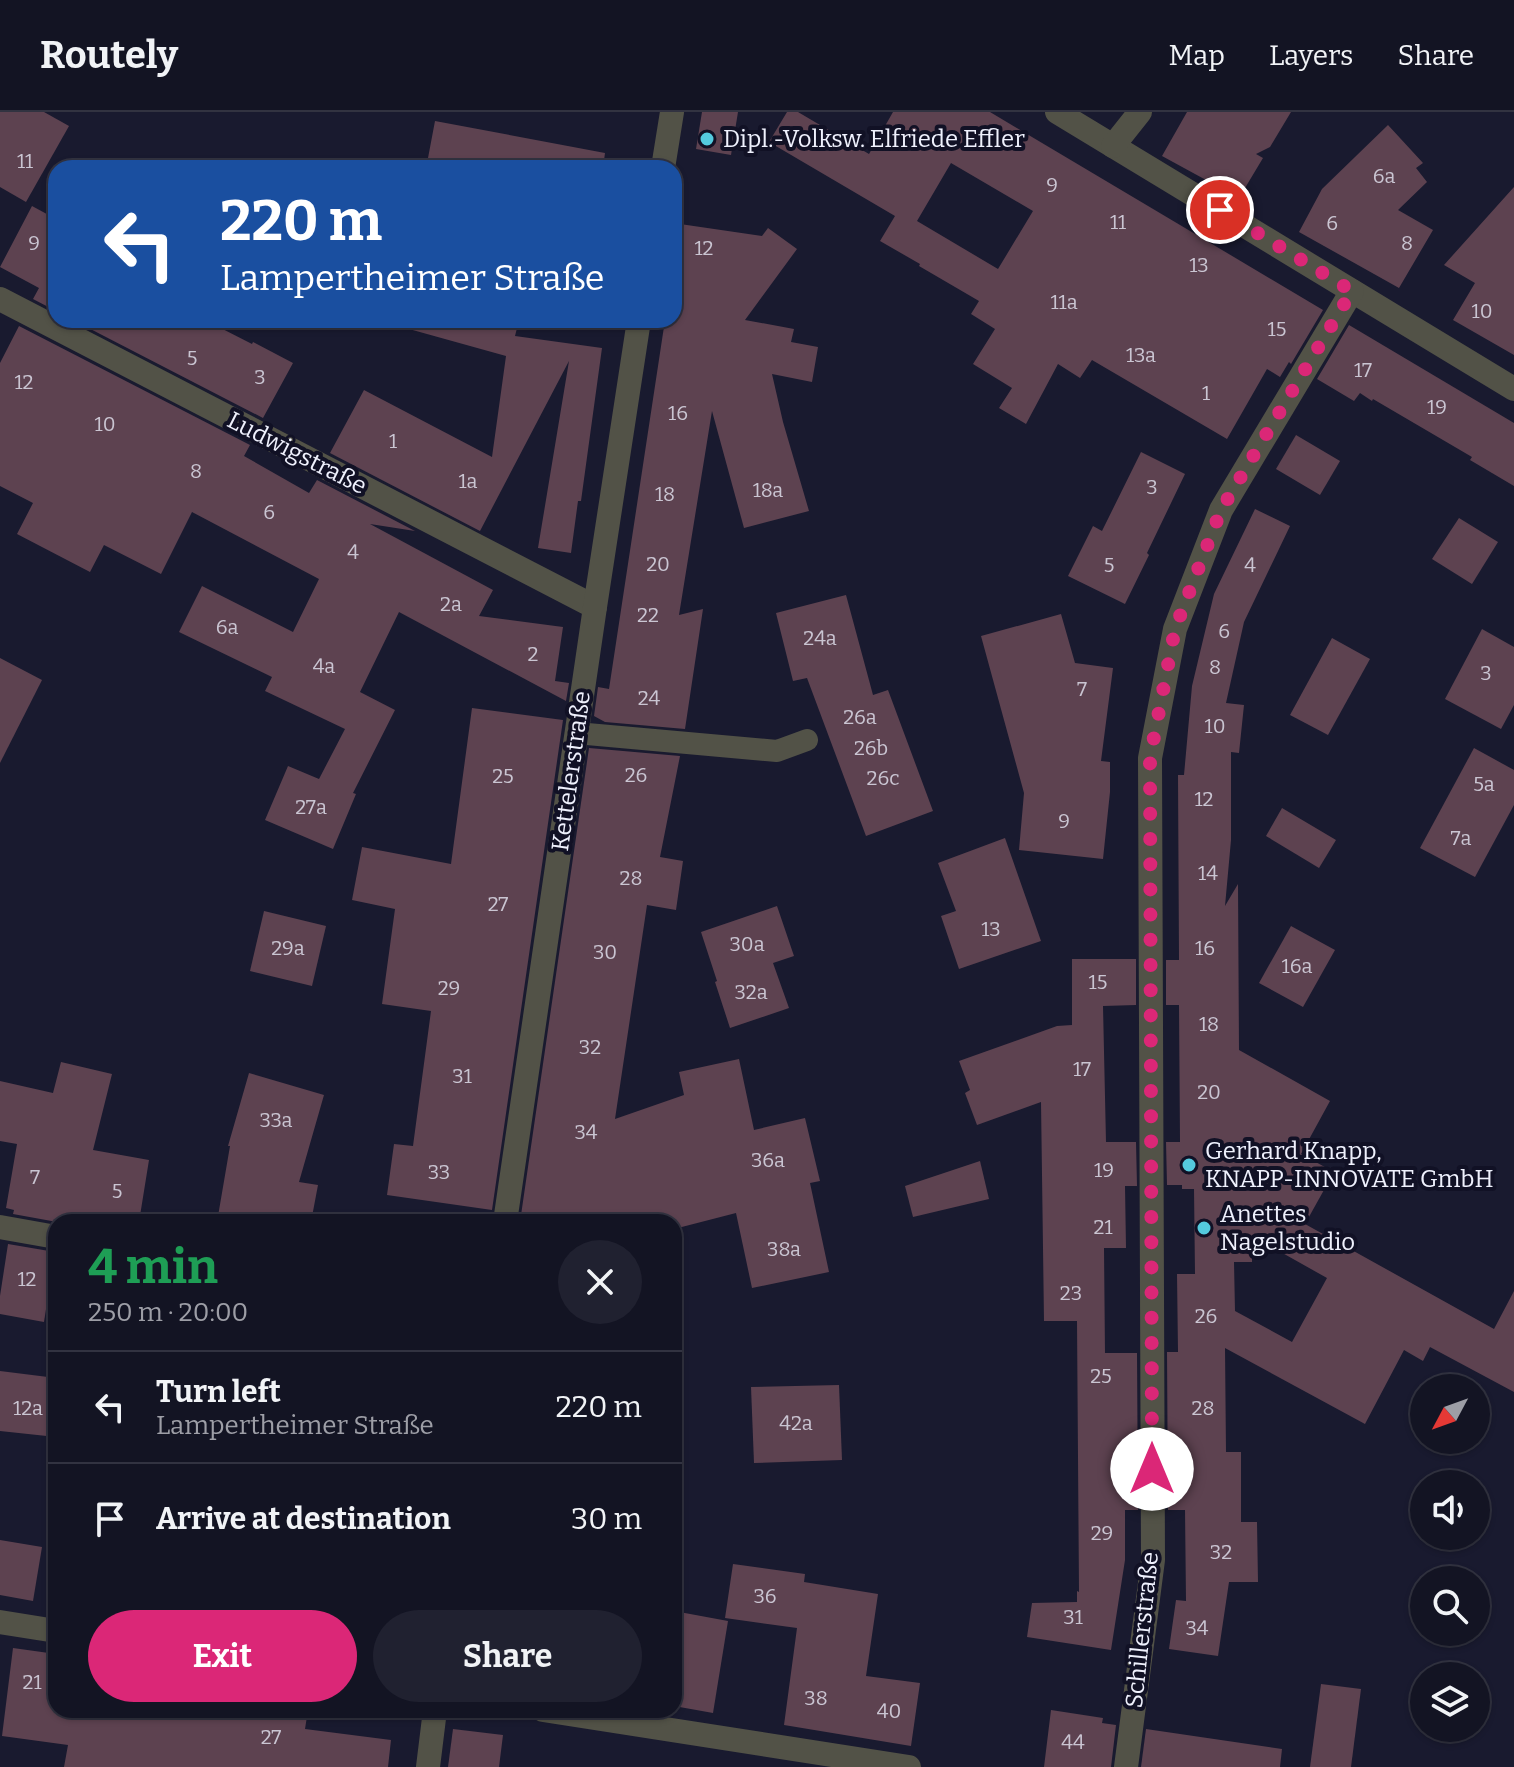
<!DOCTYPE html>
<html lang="en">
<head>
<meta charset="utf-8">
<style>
	:root { --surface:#131423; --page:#202130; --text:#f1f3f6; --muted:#9d9ea6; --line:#323341; --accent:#db2777 }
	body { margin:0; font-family:Bitter,serif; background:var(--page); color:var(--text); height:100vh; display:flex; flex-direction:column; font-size:30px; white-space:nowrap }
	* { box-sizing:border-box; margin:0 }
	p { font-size:26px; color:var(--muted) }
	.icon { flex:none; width:44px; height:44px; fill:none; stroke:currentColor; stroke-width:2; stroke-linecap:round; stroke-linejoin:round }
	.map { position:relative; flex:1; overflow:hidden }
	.sheet { position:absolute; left:48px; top:1102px; width:634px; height:504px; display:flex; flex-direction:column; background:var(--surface); border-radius:24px; box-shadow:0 2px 6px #0004,0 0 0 2px var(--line) }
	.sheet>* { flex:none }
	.guide { position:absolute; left:48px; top:48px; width:634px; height:168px; border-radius:24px; box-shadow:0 2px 6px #0004,0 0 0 2px var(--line); background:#1a4fa0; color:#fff; overflow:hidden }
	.needle { width:52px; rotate:229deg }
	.tools { position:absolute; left:1410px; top:1262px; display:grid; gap:16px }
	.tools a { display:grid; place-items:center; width:80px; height:80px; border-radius:50%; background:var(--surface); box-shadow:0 2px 6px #0004,0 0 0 2px var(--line); font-size:40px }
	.pin { position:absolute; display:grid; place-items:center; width:68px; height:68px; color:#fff; margin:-34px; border:4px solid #fff; border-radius:50%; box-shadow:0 2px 8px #0007 }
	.me { position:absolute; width:88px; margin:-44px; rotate:0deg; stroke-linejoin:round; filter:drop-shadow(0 0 6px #0008) }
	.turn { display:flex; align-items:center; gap:28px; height:168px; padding:0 40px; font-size:36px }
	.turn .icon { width:104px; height:104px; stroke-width:2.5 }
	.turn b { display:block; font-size:56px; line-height:68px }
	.round { display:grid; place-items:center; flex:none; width:84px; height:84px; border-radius:42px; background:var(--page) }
	.head { display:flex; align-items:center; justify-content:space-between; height:136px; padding:0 40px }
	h1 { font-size:48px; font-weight:700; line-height:60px; color:#1e9e55 }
	.action { display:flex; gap:16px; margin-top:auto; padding:16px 40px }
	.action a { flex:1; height:92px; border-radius:48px; background:var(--accent); color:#fff; font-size:32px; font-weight:700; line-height:92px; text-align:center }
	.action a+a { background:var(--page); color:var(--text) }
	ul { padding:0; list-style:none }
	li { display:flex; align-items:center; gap:24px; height:112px; padding:0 40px; border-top:2px solid var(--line) }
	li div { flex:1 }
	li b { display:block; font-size:30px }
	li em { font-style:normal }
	header { display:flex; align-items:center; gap:48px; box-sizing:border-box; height:112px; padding:0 40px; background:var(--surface); border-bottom:2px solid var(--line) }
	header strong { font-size:38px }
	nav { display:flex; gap:44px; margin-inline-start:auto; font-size:28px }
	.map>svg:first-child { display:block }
	.building { fill:#5d4250; fill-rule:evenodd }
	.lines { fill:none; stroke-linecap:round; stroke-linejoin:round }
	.lane { stroke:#525247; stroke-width:22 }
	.street { stroke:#525247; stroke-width:24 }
	.route { stroke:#db2777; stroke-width:14; stroke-dasharray:0 25.2 }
	.poi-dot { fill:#54cade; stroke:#111125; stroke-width:3 }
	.labels { text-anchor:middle; stroke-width:8; stroke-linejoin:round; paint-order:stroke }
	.number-label { font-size:20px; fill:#cac5d2 }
	.poi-label { font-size:24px; fill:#eff1fd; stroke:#111125; text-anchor:start }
	.street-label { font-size:24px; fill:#eff1fd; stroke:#111125 }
</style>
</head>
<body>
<header>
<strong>Routely</strong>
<nav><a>Map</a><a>Layers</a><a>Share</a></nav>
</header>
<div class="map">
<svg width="1514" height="1655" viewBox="0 0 1514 1655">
	<rect width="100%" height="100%" fill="#191a2f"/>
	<!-- building -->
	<g class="building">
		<path d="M0,0H44L69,14L26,90L0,75Z"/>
		<path d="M702,0H738L731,43L696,37Z"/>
		<path d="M787,0H798L869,42L893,0H990L1323,198L1291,252L1289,250L1280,265L1267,257L1227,327L1092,248L1080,266L1058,252L1026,312L999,296L1012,276L973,252L995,217L971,202L979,189L919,154L920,152L880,129L895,104L769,30ZM951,51L1033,99L998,157L917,109Z"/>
		<path d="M1187,0H1291L1270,35L1256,42L1263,46L1239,86L1162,44Z"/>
		<path d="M435,9L605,41L603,56H438L439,48L428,46Z"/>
		<path d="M1388,13L1423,51L1416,56L1427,70L1398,98L1433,118L1399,176L1299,120L1322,77Z"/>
		<path d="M1514,75V243L1453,208L1475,171L1444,153Z"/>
		<path d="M32,94L56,107V199L33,187L39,176L0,155Z"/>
		<path d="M680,112L762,124L768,116L797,137L745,208L794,217L791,230L818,235L812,270L772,262L783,310L809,399L744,416L712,299L679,503L703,497L685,617L605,610L594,604L598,575L609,577L665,208H674V152Z"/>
		<path d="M73,208H205L252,232L253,230L293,251L263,306Z"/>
		<path d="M410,208H519L515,224L602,236L581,389H578L571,441L538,436L569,249L480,419L330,341L364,278L492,345L506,244L409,217Z"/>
		<path d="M1349,213L1514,311V374L1470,348L1472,345L1373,287L1372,289L1360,281L1354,289L1317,267Z"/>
		<path d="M19,214L250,333L244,344L309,381L317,368L415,419L370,412L493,478L479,504L563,515L555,569L569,571L566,589L399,500L360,580L395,598L353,681L356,682L333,737L265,708L288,654L319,667L345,617L265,579L272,565L179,520L202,474L293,520L319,467L192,400L161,462L104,433L90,460L17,422L33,391L0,374V251Z"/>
		<path d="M1296,323L1340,349L1320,383L1276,357Z"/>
		<path d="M1141,340L1185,362L1147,441L1149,443L1125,492L1068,464L1093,414L1102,419Z"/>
		<path d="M1255,397L1290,414L1244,510L1226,591L1244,593L1239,641L1231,640V728L1225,794L1238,772L1239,938L1330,989L1301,1042L1334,1060L1305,1112L1494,1217L1514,1179V1280L1430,1235L1423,1249L1404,1238L1365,1312L1225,1236L1226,1340H1241V1410H1257L1258,1470H1229L1218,1544L1169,1537L1176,1488L1186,1489L1185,1398H1168L1167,1240H1178L1177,1162H1195L1194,1077H1182V1073H1167L1166,1030H1180L1179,893H1166V848H1179L1178,663H1184L1192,574L1214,482ZM1252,1124L1327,1166L1292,1230L1235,1199L1234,1150H1252Z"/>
		<path d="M1459,406L1498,430L1472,472L1432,447Z"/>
		<path d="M846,483L873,583L888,578L933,699L866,724L807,566L793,569L776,501Z"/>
		<path d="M1061,502L1075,551L1113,556L1101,649L1110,650V680L1103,747L1019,738L1024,681L981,524Z"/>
		<path d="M1482,517L1514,535V593L1501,617L1445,587Z"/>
		<path d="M1332,526L1370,547L1328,623L1290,603Z"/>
		<path d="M0,546L42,568L0,651Z"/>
		<path d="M472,596L563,608L492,1098L387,1083L394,1032L413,1034L431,899L382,892L395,797L352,788L362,735L451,752Z"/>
		<path d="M589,636L680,644L660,745L683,749L676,798L647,793L615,1007L684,983L679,960L739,947L754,1018L805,1006L820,1069L810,1071L829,1160L752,1176L736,1101L674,1117V1110H520Z"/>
		<path d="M1474,636L1514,658V693L1475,765L1420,736Z"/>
		<path d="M1282,696L1336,728L1319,756L1266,724Z"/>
		<path d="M1005,726L1041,829L959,857L941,804L956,799L938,751Z"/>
		<path d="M777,794L794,844L773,851L789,896L730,916L715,870L717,869L701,820Z"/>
		<path d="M264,799L326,814L312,874L250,859Z"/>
		<path d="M1291,814L1335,838L1303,895L1259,871Z"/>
		<path d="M1072,847H1136V893L1103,894L1106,1030H1136L1137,1074H1125L1126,1136H1104L1105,1241H1137L1138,1398H1125V1448L1111,1538L1027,1525L1032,1491L1077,1490V1479L1079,1480L1077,1209H1044L1041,990L977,1013L965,981L970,978L959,949L1057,914L1072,913Z"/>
		<path d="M61,950L112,962L93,1038L149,1048L139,1110H57L13,1102L14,1098L6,1096L17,1032L0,1029V969L53,981Z"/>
		<path d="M249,961L324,983L299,1070L318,1073L311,1110H217L230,1034H228Z"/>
		<path d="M980,1049L989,1087L913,1105L905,1074Z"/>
		<path d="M8,1132L55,1140L44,1210L0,1202V1184Z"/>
		<path d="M0,1259L56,1266V1325L0,1319Z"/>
		<path d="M839,1273L842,1348L754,1351L751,1275Z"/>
		<path d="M0,1428L42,1435L33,1489L0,1483Z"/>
		<path d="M733,1452L805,1462L804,1470L878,1482L866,1564L920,1571L911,1634L784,1613L797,1516L725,1506Z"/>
		<path d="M674,1499L728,1509L713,1601L674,1594Z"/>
		<path d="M13,1536L56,1542V1598H308L305,1617L391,1628L388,1655H64L68,1633L2,1624Z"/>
		<path d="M1321,1572L1361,1577L1351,1655H1310Z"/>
		<path d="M1051,1598L1103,1606L1102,1611L1116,1613L1111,1655H1044Z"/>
		<path d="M453,1617L503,1623L499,1655H448Z"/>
		<path d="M1146,1617L1282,1637L1280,1655H1141Z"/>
	</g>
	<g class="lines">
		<!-- lane -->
		<path class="lane" d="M576,621L777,639L807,628"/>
		<!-- street -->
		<g class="street">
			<path d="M1057,0L1514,277"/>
			<path d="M1113,34L1140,0"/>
			<path d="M663,56L672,0"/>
			<path d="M0,187L595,495"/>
			<path d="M505,1110L595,495L639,208"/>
			<path d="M0,1115L56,1125"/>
			<path d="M0,1510L56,1519"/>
			<path d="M543,1598L909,1655"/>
			<path d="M428,1655L435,1598"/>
			<path d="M1126,1655L1153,1448L1150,646L1175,517L1221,398L1352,179"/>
		</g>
	</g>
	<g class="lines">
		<!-- route -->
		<path class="route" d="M1152,1357L1150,646L1175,517L1221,398L1352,179L1220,98"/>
	</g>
	<!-- markers -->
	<g class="poi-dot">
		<circle cx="707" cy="27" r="8"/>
		<circle cx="1189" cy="1053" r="8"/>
		<circle cx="1204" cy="1116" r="8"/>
	</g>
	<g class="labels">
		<!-- number labels -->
		<g class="number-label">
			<text x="25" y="56">11</text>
			<text x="1384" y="71">6a</text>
			<text x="1052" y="80">9</text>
			<text x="1118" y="117">11</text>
			<text x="1332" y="118">6</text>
			<text x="34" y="138">9</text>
			<text x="1407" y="138">8</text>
			<text x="704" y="143">12</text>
			<text x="1199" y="160">13</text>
			<text x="1064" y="197">11a</text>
			<text x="1482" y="206">10</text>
			<text x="1277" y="224">15</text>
			<text x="1141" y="250">13a</text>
			<text x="192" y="253">5</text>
			<text x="1363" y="265">17</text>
			<text x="260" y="272">3</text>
			<text x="24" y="277">12</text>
			<text x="1206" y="288">1</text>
			<text x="1437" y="302">19</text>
			<text x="678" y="308">16</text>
			<text x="105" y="319">10</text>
			<text x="393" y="336">1</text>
			<text x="196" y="366">8</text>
			<text x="468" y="376">1a</text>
			<text x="1152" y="382">3</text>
			<text x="768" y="385">18a</text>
			<text x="665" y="389">18</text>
			<text x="269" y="407">6</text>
			<text x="353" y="447">4</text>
			<text x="658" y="459">20</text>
			<text x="1109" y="460">5</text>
			<text x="1250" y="460">4</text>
			<text x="451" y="499">2a</text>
			<text x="648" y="510">22</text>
			<text x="227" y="522">6a</text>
			<text x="1224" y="526">6</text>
			<text x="820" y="533">24a</text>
			<text x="533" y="549">2</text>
			<text x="324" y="561">4a</text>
			<text x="1215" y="562">8</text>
			<text x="1486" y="568">3</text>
			<text x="1082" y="584">7</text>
			<text x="649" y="593">24</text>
			<text x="860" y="612">26a</text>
			<text x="1215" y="621">10</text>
			<text x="871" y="643">26b</text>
			<text x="636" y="670">26</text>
			<text x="503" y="671">25</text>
			<text x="883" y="673">26c</text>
			<text x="1484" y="679">5a</text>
			<text x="1204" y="694">12</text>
			<text x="311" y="702">27a</text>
			<text x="1064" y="716">9</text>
			<text x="1461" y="733">7a</text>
			<text x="1208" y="768">14</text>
			<text x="631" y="773">28</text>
			<text x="498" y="799">27</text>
			<text x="991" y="824">13</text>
			<text x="747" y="839">30a</text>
			<text x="288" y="843">29a</text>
			<text x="1205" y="843">16</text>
			<text x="605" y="847">30</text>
			<text x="1297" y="861">16a</text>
			<text x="1098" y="877">15</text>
			<text x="449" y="883">29</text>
			<text x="751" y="887">32a</text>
			<text x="1209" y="919">18</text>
			<text x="590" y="942">32</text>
			<text x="1082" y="964">17</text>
			<text x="462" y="971">31</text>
			<text x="1209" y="987">20</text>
			<text x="276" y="1015">33a</text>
			<text x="586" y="1027">34</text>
			<text x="768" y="1055">36a</text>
			<text x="1104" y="1065">19</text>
			<text x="439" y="1067">33</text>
			<text x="35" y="1072">7</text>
			<text x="117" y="1086">5</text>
			<text x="1103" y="1122">21</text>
			<text x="784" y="1144">38a</text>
			<text x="27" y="1174">12</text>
			<text x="1071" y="1188">23</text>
			<text x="1206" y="1211">26</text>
			<text x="1101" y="1271">25</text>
			<text x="28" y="1303">12a</text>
			<text x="1203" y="1303">28</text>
			<text x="796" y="1318">42a</text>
			<text x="1102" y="1428">29</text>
			<text x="1221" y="1447">32</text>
			<text x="765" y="1491">36</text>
			<text x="1073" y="1512">31</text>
			<text x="1197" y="1523">34</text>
			<text x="32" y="1577">21</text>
			<text x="816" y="1593">38</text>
			<text x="889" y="1606">40</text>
			<text x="271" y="1632">27</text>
			<text x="1073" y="1637">44</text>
		</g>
		<!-- poi labels -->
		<g class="poi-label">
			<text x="723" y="35">Dipl.-Volksw. Elfriede Effler</text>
			<text x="1205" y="1047">Gerhard Knapp,<tspan x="1205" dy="28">KNAPP-INNOVATE GmbH</tspan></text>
			<text x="1220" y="1110">Anettes<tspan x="1220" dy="28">Nagelstudio</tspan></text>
		</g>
		<!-- street labels -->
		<g class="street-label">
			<text transform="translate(297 341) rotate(27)" y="8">Ludwigstraße</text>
			<text transform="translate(571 659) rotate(-82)" y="8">Kettelerstraße</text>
			<text transform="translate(1142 1518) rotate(-84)" y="8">Schillerstraße</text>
		</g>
	</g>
</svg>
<div class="tools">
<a><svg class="needle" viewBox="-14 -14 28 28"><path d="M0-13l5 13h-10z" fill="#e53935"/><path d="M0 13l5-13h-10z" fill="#9d9ea6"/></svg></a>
<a><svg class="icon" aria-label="sound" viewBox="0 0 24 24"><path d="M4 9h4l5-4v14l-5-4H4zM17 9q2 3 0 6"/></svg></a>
<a><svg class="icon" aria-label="search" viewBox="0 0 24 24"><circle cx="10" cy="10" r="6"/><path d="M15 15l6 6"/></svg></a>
<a><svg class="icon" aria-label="layers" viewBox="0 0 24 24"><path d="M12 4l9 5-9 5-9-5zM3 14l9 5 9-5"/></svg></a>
</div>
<div class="pin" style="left:1220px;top:98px;background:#d93025"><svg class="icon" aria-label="arrive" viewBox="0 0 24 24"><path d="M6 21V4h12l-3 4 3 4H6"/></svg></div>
<svg class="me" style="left:1152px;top:1357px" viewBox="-20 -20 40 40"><circle r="19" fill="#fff"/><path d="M0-13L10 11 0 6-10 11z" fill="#db2777"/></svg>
<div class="guide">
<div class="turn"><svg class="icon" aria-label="left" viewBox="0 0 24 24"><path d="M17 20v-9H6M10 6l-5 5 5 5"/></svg><div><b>220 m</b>Lampertheimer Straße</div></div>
</div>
<section class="sheet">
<div class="head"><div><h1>4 min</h1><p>250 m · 20:00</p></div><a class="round"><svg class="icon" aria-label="close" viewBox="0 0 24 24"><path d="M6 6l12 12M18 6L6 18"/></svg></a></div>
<ul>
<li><svg class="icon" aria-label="left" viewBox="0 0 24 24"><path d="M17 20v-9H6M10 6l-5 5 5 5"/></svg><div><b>Turn left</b><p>Lampertheimer Straße</p></div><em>220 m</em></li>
<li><svg class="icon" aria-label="arrive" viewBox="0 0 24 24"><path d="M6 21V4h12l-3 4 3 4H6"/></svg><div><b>Arrive at destination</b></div><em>30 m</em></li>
</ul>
<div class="action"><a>Exit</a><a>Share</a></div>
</section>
</div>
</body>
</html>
